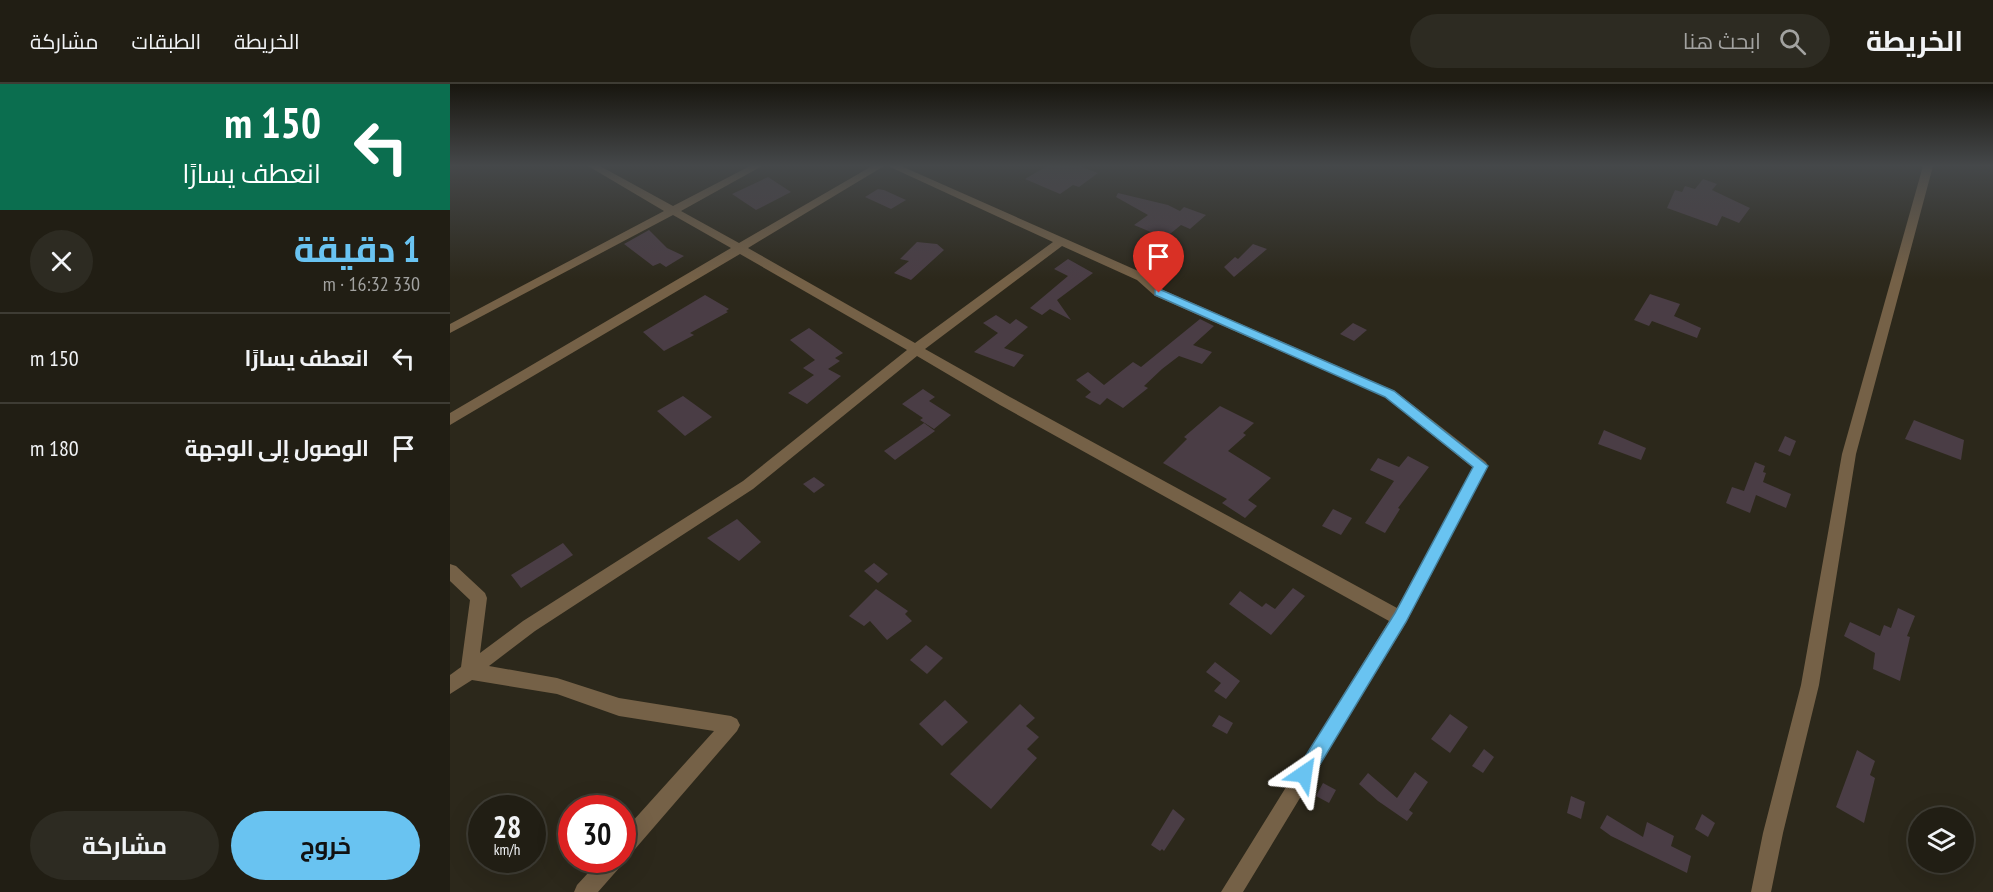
<!DOCTYPE html>
<html lang="ar">
<head>
<meta charset="utf-8">
<style>
	:root { --surface:#211e14; --page:#2d2b22; --text:#f1f3f6; --muted:#a2a2a0; --line:#3e3c34; --accent:#69c3f1 }
	body { margin:0; font-family:"PT Sans Narrow",Cairo,sans-serif; background:var(--page); color:var(--text); direction:rtl; height:100vh; display:flex; flex-direction:column; font-size:22px; white-space:nowrap }
	* { box-sizing:border-box; margin:0 }
	p { font-size:20px; color:var(--muted) }
	.icon { flex:none; width:33px; height:33px; fill:none; stroke:currentColor; stroke-width:2; stroke-linecap:round; stroke-linejoin:round }
	.map { position:relative; flex:1; overflow:hidden; direction:ltr }
	.sheet { display:flex; flex-direction:column; background:var(--surface); width:450px }
	.sheet>* { flex:none }
	.top-card { background:#0b6e4f; color:#fff; overflow:hidden }
	.controls { position:absolute; left:1458px; top:723px; display:grid; gap:12px }
	.controls a { display:grid; place-items:center; width:66px; height:66px; border-radius:50%; background:var(--surface); box-shadow:0 6px 24px #0002,0 0 0 2px var(--line); font-size:30px }
	.speed { position:absolute; left:18px; top:711px; display:flex; gap:12px; font-size:30px; font-weight:700; text-align:center }
	.speed>* { display:grid; place-content:center; width:78px; height:78px; border-radius:50%; background:var(--surface); box-shadow:0 6px 24px #0002,0 0 0 2px var(--line); line-height:1 }
	.speed small { font-size:15px; font-weight:400 }
	.speed .limit { border:9px solid #d22; background:#fff; color:#111 }
	.pin { position:absolute; display:grid; place-items:center; width:51px; height:51px; color:#fff; margin:-62px -26px; border-radius:50% 50% 50% 0; rotate:-45deg; box-shadow:0 0 6px #0007 }
	.pin .icon { rotate:45deg }
	.me { position:absolute; width:66px; margin:-33px; rotate:32deg; stroke-linejoin:round; filter:drop-shadow(0 0 4px #0008) }
	.turn { display:flex; align-items:center; gap:21px; height:126px; padding:0 30px; font-size:27px }
	.turn .icon { width:78px; height:78px; stroke-width:2.5 }
	.turn b { display:block; font-size:42px; line-height:51px }
	.round { display:grid; place-items:center; flex:none; width:63px; height:63px; border-radius:32px; background:var(--page) }
	.headline { display:flex; align-items:center; justify-content:space-between; height:102px; padding:0 30px }
	h1 { font-size:36px; font-weight:700; line-height:45px; color:var(--accent) }
	.button { display:flex; gap:12px; margin-top:auto; padding:12px 30px }
	.button a { flex:1; height:69px; border-radius:36px; background:var(--accent); color:#111; font-size:24px; font-weight:700; line-height:69px; text-align:center }
	.button a+a { background:var(--page); color:var(--text) }
	ul { padding:0; list-style:none }
	li { display:flex; align-items:center; gap:18px; height:90px; padding:0 30px; border-top:2px solid var(--line) }
	li div { flex:1 }
	li b { display:block; font-size:22px }
	li em { font-style:normal }
	header { display:flex; align-items:center; gap:36px; box-sizing:border-box; height:84px; padding:0 30px; background:var(--surface); border-bottom:2px solid var(--line) }
	header strong { font-size:28px }
	nav { display:flex; gap:33px; margin-inline-start:auto; font-size:21px }
	.search { width:420px; height:54px; background:var(--page); display:flex; align-items:center; gap:15px; box-sizing:border-box; padding:0 21px; border-radius:33px; color:var(--muted); font-size:22px }
	main { display:flex; flex:1; min-height:0 }
	.map>svg:first-child { display:block }
	.building { fill:#4a3d45 }
	.lines { fill:none; stroke-linecap:round; stroke-linejoin:round }
	.street { fill:#756147; fill-rule:evenodd }
	.route { fill:#69c3f1; stroke:#447f9d; stroke-width:1.5 }
</style>
</head>
<body>
<header>
<strong>الخريطة</strong>
<div class="search"><svg class="icon" aria-label="search" viewBox="0 0 24 24"><circle cx="10" cy="10" r="6"/><path d="M15 15l6 6"/></svg>ابحث هنا</div>
<nav><a>الخريطة</a><a>الطبقات</a><a>مشاركة</a></nav>
</header>
<main>
<div class="map">
<svg width="1543" height="808" viewBox="0 0 1543 808">
	<rect width="100%" height="100%" fill="#2c281b"/>
	<!-- building -->
	<g class="building">
		<path d="M597,82H629L648,89L629,103L623,101L610,110L575,95Z"/>
		<path d="M318,93L341,108L306,126L282,110Z"/>
		<path d="M1253,95L1267,100L1262,106L1300,124L1289,139L1272,132L1267,142L1217,124L1225,106L1232,108L1235,102L1245,105Z"/>
		<path d="M428,105L434,106L456,116L441,125L415,113Z"/>
		<path d="M668,109L718,121L730,127L734,123L756,131L740,145L731,141L715,154L684,141L698,131L666,113Z"/>
		<path d="M199,146L217,164L234,172L216,183L210,179L203,182L174,160Z"/>
		<path d="M467,158L487,160L494,166L461,196L444,189L459,177L450,175Z"/>
		<path d="M803,160L817,165L784,193L774,183L785,173L788,175Z"/>
		<path d="M618,175L643,189L607,216L621,236L600,225L592,231L580,224L618,192L604,185Z"/>
		<path d="M1200,210L1230,220L1224,232L1251,244L1247,254L1202,237L1199,242L1184,236Z"/>
		<path d="M255,211L279,225L276,227L278,228L240,249L244,251L214,267L193,248Z"/>
		<path d="M546,231L560,240L566,235L578,243L554,264L574,271L564,283L524,268L548,249L533,239Z"/>
		<path d="M750,235L764,242L743,261L762,268L752,280L729,272L712,285L694,302L698,304L673,324L657,314L650,321L635,313L641,308L626,296L638,288L654,301L683,278L691,283Z"/>
		<path d="M903,239L917,246L904,257L890,250Z"/>
		<path d="M359,244L393,269L385,274L390,277L378,285L391,292L357,320L338,309L364,291L353,284L365,276L340,256Z"/>
		<path d="M473,305L485,313L479,317L501,331L484,345L470,336L473,334L452,320Z"/>
		<path d="M233,312L262,333L235,352L207,327Z"/>
		<path d="M770,322L804,339L793,349L796,351L778,367L821,394L798,416L807,422L795,434L772,419L777,415L713,379L737,355L734,353Z"/>
		<path d="M1464,336L1514,356L1511,376L1455,355Z"/>
		<path d="M474,339L485,347L445,376L434,367Z"/>
		<path d="M1154,346L1196,364L1191,376L1148,360Z"/>
		<path d="M1335,352L1346,357L1340,372L1328,367Z"/>
		<path d="M958,372L979,383L948,424L950,425L935,449L915,439L944,397L920,386L928,374L949,383Z"/>
		<path d="M1305,378L1315,382L1313,388L1316,389L1313,398L1341,410L1336,424L1306,411L1300,429L1276,419L1282,403L1294,407Z"/>
		<path d="M364,393L375,401L364,409L353,400Z"/>
		<path d="M883,425L902,434L891,451L872,442Z"/>
		<path d="M287,435L311,458L289,477L257,454Z"/>
		<path d="M113,459L123,471L71,504L61,491Z"/>
		<path d="M424,479L438,490L428,499L414,487Z"/>
		<path d="M843,504L855,512L821,551L779,520L790,507L812,523L816,519L825,525Z"/>
		<path d="M426,505L458,527L455,530L462,537L437,556L420,537L414,542L399,532Z"/>
		<path d="M1448,524L1465,532L1457,552L1460,553L1450,597L1423,585L1425,569L1394,552L1400,538L1430,552L1434,541L1441,544Z"/>
		<path d="M476,561L493,574L477,590L460,576Z"/>
		<path d="M765,578L790,597L776,615L764,607L771,599L756,588Z"/>
		<path d="M495,616L518,638L492,662L469,640Z"/>
		<path d="M570,620L585,634L576,642L589,653L577,665L587,674L541,725L500,690Z"/>
		<path d="M1000,630L1018,643L1000,669L981,655Z"/>
		<path d="M769,631L783,639L777,650L762,642Z"/>
		<path d="M1034,665L1044,673L1033,689L1022,682Z"/>
		<path d="M1407,666L1425,677L1420,691L1425,694L1414,739L1386,723Z"/>
		<path d="M965,688L978,698L959,726L963,729L957,737L928,717L909,700L918,689L947,714Z"/>
		<path d="M873,699L886,706L879,719L866,712Z"/>
		<path d="M1121,712L1135,718L1131,735L1117,729Z"/>
		<path d="M723,725L735,735L714,767L712,765L710,767L701,761Z"/>
		<path d="M1252,730L1265,739L1258,753L1245,745Z"/>
		<path d="M1157,731L1193,753L1197,738L1224,752L1221,762L1241,772L1237,789L1161,752L1150,744Z"/>
	</g>
	<g class="lines">
		<!-- street -->
		<g class="street">
			<path d="M138,82H150L223,122L300,82H312L231,127L289,159L422,82H434L298,164L465,259L603,158L438,82H451L695,190L713,206L945,307L1036,378L1038,382L956,539L793,808H771L939,537L550,321L467,272L303,405L85,547L39,582L107,594L169,614L281,632L287,635L290,641L287,647L179,772L173,775V776L170,783L148,808H124L127,801L150,776H172V749L264,647L169,632L107,610L22,596L0,610V591L11,583L20,516L0,497V480L6,482L35,509L37,514L30,569L73,537L293,397L457,266L290,170L0,341V329L281,164L223,131L0,249V240L214,127ZM612,162L687,196L705,212L935,313L1023,384L947,524L560,313L475,265Z"/>
			<path d="M1473,82H1483L1406,370L1369,601L1333,749L1321,808H1301L1313,749L1351,601L1392,370Z"/>
		</g>
	</g>
	<!-- sky -->
	<linearGradient id="sky" x2="0" y2="1"><stop stop-color="#18160f"/><stop offset="0.42" stop-color="#45484a"/><stop offset="1" stop-color="#45484a" stop-opacity="0"/></linearGradient>
	<rect width="1543" height="195" fill="url(#sky)"/>
	<!-- route -->
	<path class="route" d="M709,205L944,307L1038,382L956,538L860,697L854,699L848,697L845,690L848,684L945,529L1023,383L935,313L705,211V206Z"/>
</svg>
<div class="controls">
<a><svg class="icon" aria-label="layers" viewBox="0 0 24 24"><path d="M12 4l9 5-9 5-9-5zM3 14l9 5 9-5"/></svg></a>
</div>
<div class="speed"><div>28<small>km/h</small></div><div class="limit">30</div></div>
<div class="pin" style="left:709px;top:209px;background:#d93025"><svg class="icon" aria-label="arrive" viewBox="0 0 24 24"><path d="M6 21V4h12l-3 4 3 4H6"/></svg></div>
<svg class="me" style="left:854px;top:690px" viewBox="-20 -20 40 40"><path d="M0-17L14 15 0 8-14 15z" fill="#69c3f1" stroke="#fff" stroke-width="4"/></svg>
</div>
<section class="sheet">
<div class="top-card">
<div class="turn"><svg class="icon" aria-label="left" viewBox="0 0 24 24"><path d="M17 20v-9H6M10 6l-5 5 5 5"/></svg><div><b>150 m</b>انعطف يسارًا</div></div>
</div>
<div class="headline"><div><h1>1 دقيقة</h1><p>330 m · 16:32</p></div><a class="round"><svg class="icon" aria-label="close" viewBox="0 0 24 24"><path d="M6 6l12 12M18 6L6 18"/></svg></a></div>
<ul>
<li><svg class="icon" aria-label="left" viewBox="0 0 24 24"><path d="M17 20v-9H6M10 6l-5 5 5 5"/></svg><div><b>انعطف يسارًا</b></div><em>150 m</em></li>
<li><svg class="icon" aria-label="arrive" viewBox="0 0 24 24"><path d="M6 21V4h12l-3 4 3 4H6"/></svg><div><b>الوصول إلى الوجهة</b></div><em>180 m</em></li>
</ul>
<div class="button"><a>خروج</a><a>مشاركة</a></div>
</section>
</main>
</body>
</html>
